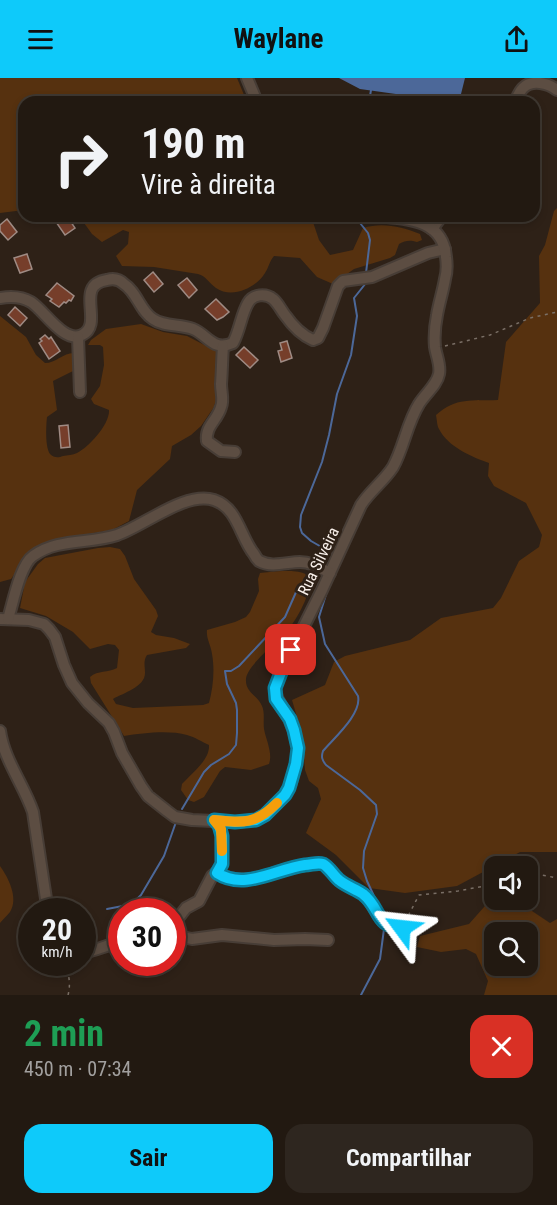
<!DOCTYPE html>
<html lang="pt">
<head>
<meta charset="utf-8">
<style>
	:root { --surface:#221911; --page:#2e261f; --text:#f1f3f6; --muted:#a2a09f; --line:#3f3831; --accent:#0ecafa }
	body { margin:0; font-family:"Roboto Condensed",sans-serif; background:var(--page); color:var(--text); height:100vh; display:flex; flex-direction:column; font-size:22px; white-space:nowrap }
	* { box-sizing:border-box; margin:0 }
	p { font-size:20px; color:var(--muted) }
	.icon { flex:none; width:33px; height:33px; fill:none; stroke:currentColor; stroke-width:2; stroke-linecap:round; stroke-linejoin:round }
	.map { position:relative; height:917px; overflow:hidden }
	.details { display:flex; flex-direction:column; background:var(--surface); flex:1 }
	.details>* { flex:none }
	.guide { position:absolute; left:18px; top:18px; width:522px; height:126px; border-radius:18px; box-shadow:0 3px 9px #0003,0 0 0 2px var(--line); background:#221911; color:var(--text); overflow:hidden }
	.buttons { position:absolute; left:484px; top:778px; display:grid; gap:12px }
	.buttons a { display:grid; place-items:center; width:54px; height:54px; border-radius:12px; background:var(--surface); box-shadow:0 3px 9px #0003,0 0 0 2px var(--line); font-size:30px }
	.speed { position:absolute; left:18px; top:820px; display:flex; gap:12px; font-size:30px; font-weight:700; text-align:center }
	.speed>* { display:grid; place-content:center; width:78px; height:78px; border-radius:50%; background:var(--surface); box-shadow:0 3px 9px #0003,0 0 0 2px var(--line); line-height:1 }
	.speed small { font-size:15px; font-weight:400 }
	.speed .limit { border:9px solid #d22; background:#fff; color:#111 }
	.pin { position:absolute; display:grid; place-items:center; width:51px; height:51px; color:#fff; margin:-26px; border-radius:12px; box-shadow:0 3px 9px #0006 }
	.me { position:absolute; width:66px; margin:-33px; rotate:300deg; stroke-linejoin:round; filter:drop-shadow(0 0 4px #0008) }
	.turn { display:flex; align-items:center; gap:21px; height:126px; padding:0 24px; font-size:27px }
	.turn .icon { width:78px; height:78px; stroke-width:2.5 }
	.turn b { display:block; font-size:42px; line-height:51px }
	.round { display:grid; place-items:center; flex:none; width:63px; height:63px; border-radius:18px; background:var(--page) }
	.headline { display:flex; align-items:center; justify-content:space-between; height:102px; padding:0 24px }
	h1 { font-size:36px; font-weight:700; line-height:45px; color:#1e9e55 }
	.action { display:flex; gap:12px; margin-top:auto; padding:12px 24px }
	.action a { flex:1; height:69px; border-radius:18px; background:var(--accent); color:#111; font-size:24px; font-weight:700; line-height:69px; text-align:center }
	.action a+a { background:var(--page); color:var(--text) }
	header { display:flex; justify-content:space-between; align-items:center; height:78px; padding:0 24px; background:var(--accent); color:#111; font-size:27px; font-weight:700 }
	.map>svg:first-child { display:block }
	.green { fill:#56310f; fill-rule:evenodd }
	.water { fill:#4c6899 }
	.lines { fill:none; stroke-linecap:round; stroke-linejoin:round }
	.stream { stroke:#4c6899; stroke-width:2 }
	.building { fill:#763e2a; stroke:#9f8b84; stroke-width:1.5 }
	.minor-casing { stroke:#473d36; stroke-width:14 }
	.path { stroke:#7a6f66; stroke-width:1.5; stroke-dasharray:3 4.5; stroke-linecap:butt }
	.minor { stroke:#5c4d42; stroke-width:10 }
	.route-casing { stroke:#0983a2; stroke-width:15 }
	.route { stroke:#0ecafa; stroke-width:10 }
	.slow { stroke:#f59e0b; stroke-width:10 }
	.labels { text-anchor:middle; stroke-width:6; stroke-linejoin:round; paint-order:stroke }
	.street-label { font-size:16px; fill:#f9f0ea; stroke:#2e2117 }
</style>
</head>
<body>
<header><svg class="icon" aria-label="menu" viewBox="0 0 24 24"><path d="M4 6h16M4 12h16M4 18h16"/></svg>Waylane<svg class="icon" aria-label="share" viewBox="0 0 24 24"><path d="M12 15V3M7 8l5-5 5 5M5 13v7h14v-7"/></svg></header>
<div class="map">
<svg width="557" height="917" viewBox="0 0 557 917">
	<rect width="100%" height="100%" fill="#2e2117"/>
	<!-- green -->
	<g class="green">
		<path d="M0,0H237L247,24H24V132L0,135Z"/>
		<path d="M557,130V774H520L457,808L405,815L369,810L336,777L306,755L321,721L318,710L309,703L305,692L302,656L292,622L325,607L334,584L345,578L410,562L441,540L493,530L501,520L519,483L539,469L542,457L526,425L494,408L488,398L489,385C472,379 448,369 439,351C437,348 437,342 436,337C456,319 472,323 498,322L506,264L540,225L539,178L545,167L554,133Z"/>
		<path d="M79,138H248L254,144L260,145L271,138H311L319,162L330,177L353,172L363,150C383,144 402,149 420,156L422,162L417,164C410,162 406,162 399,166L395,177L390,180L354,191L333,206L317,199L300,180L274,178C269,184 269,189 265,195C256,210 232,221 216,210C209,205 206,198 198,196L154,189L122,188L116,178L128,166L129,154L123,152L102,164L92,156Z"/>
		<path d="M0,238L26,259L36,277L45,285C56,285 64,274 75,275L76,287L73,293L53,303L57,332L47,339C46,348 45,369 50,376C54,380 58,380 63,378C67,377 73,377 77,375C89,369 110,346 109,332L94,326L91,321L100,308L104,287L103,269L100,267H88L91,262L106,251L141,246L163,254L187,258L218,274L216,299L217,317L214,329L201,348L191,357L172,368L170,381L137,412L129,443L112,452L58,461L27,478L11,501L0,504Z"/>
		<path d="M110,469L120,471L125,478L134,501L156,532L158,538L151,554L156,557L174,560L190,566L186,570L147,577C143,583 145,588 145,595C145,609 123,615 113,621L116,626L133,630L203,627L209,625C213,610 215,592 212,576C211,567 206,561 207,552L235,544L246,539L250,534L259,513L258,501L260,495C271,494 315,487 312,507C311,510 310,513 308,515C304,527 298,538 291,548C282,560 247,587 246,601C245,615 258,617 262,628C265,634 263,644 264,651C266,662 273,675 269,686L251,692L225,689L220,693L204,719L194,724L188,722L181,712L182,706C191,696 210,682 209,667C202,664 195,659 187,657C169,652 143,655 124,658L91,605L90,599C98,592 108,595 117,590L119,572L115,567L108,566L90,571L73,554L46,538L20,530L25,504L38,486L45,480L98,470Z"/>
		<path d="M0,788C8,799 19,820 10,834C7,838 3,841 0,845Z"/>
		<path d="M492,820L495,821V822L517,823L550,845L557,841V917H484L488,903L476,876L466,871L441,874L417,869L420,858L469,846ZM495,855H528V888H495Z"/>
	</g>
	<!-- water -->
	<path class="water" d="M339,0H465L459,24H443L426,19L403,17L360,11Z"/>
	<g class="lines">
		<!-- stream -->
		<g class="stream">
			<path d="M369,24L371,12"/>
			<path d="M356,140L368,155L370,162L366,195"/>
			<path d="M318,485L325,471L311,463L302,455L300,449L301,437L322,384L329,357L337,316L351,277L357,238L354,220L366,205"/>
			<path d="M328,510L319,539L325,566L358,618C362,636 334,660 323,673C321,679 322,682 326,687L360,712L376,727L377,736L364,773L363,790L367,803L380,831"/>
			<path d="M182,731L204,694L211,687L229,676L236,667L237,655V632L236,625L227,606L225,593H231L239,588L285,539L297,512L315,494"/>
			<path d="M107,831L128,827L135,823L141,817L164,778L176,744"/>
			<path d="M361,917L380,881L384,851"/>
		</g>
	</g>
	<!-- building -->
	<g class="building">
		<path d="M65,138H67L75,150L65,157L56,144Z"/>
		<path d="M7,141L17,154L8,162L0,153V147Z"/>
		<path d="M27,176L32,191L20,195L14,180Z"/>
		<path d="M153,194L163,206L154,214L144,202Z"/>
		<path d="M187,200L197,212L189,220L178,207Z"/>
		<path d="M57,205L74,218L71,223L69,222L66,225L64,224L59,229L50,223L52,221L46,217Z"/>
		<path d="M216,221L229,234L223,239L217,242L205,231Z"/>
		<path d="M15,229L27,240L20,248L8,237Z"/>
		<path d="M45,257L49,261L51,259L60,273L49,281L39,265L42,263L40,261Z"/>
		<path d="M287,263L292,280L281,284L278,273L282,272L280,265Z"/>
		<path d="M244,269L258,282L250,290L236,277Z"/>
		<path d="M68,347L70,369L61,370L59,348Z"/>
	</g>
	<g class="lines">
		<defs>
			<g id="minor">
				<path d="M247,0L257,24"/>
				<path d="M515,24C517,20 519,14 523,10C532,1 548,5 557,12"/>
				<path d="M432,151L442,138"/>
				<path d="M0,220C11,218 21,218 31,224C44,232 64,266 82,257C105,246 73,207 107,202C114,200 119,201 124,206C137,214 140,233 153,241C164,249 180,246 193,251C208,257 213,274 233,265C240,252 241,237 248,225C253,216 266,215 273,221C278,225 281,232 285,237C292,247 301,257 313,262L318,260L323,250L338,208L343,203L372,199L428,175L445,171"/>
				<path d="M78,259L80,314"/>
				<path d="M223,268C222,281 222,294 221,306C221,314 224,322 221,329C217,343 205,348 207,363L221,373L235,374"/>
				<path d="M0,541L29,542L44,546L49,551L55,559L64,587L72,605L88,625L109,645L114,654L122,675L141,708L148,718L167,733L175,739L192,742L235,744L256,742L265,737L285,717L291,705L298,677V670L294,653L289,641L277,620L275,610L282,592L322,512L361,427C370,413 384,403 393,389C404,369 407,345 419,326C425,316 437,307 439,296C441,287 436,277 435,269C434,258 435,247 437,237C439,225 443,213 445,201C447,194 447,186 446,179C443,140 405,141 376,138"/>
				<path d="M8,541C13,525 20,487 33,478C57,460 90,466 117,457C144,448 185,413 214,422C238,430 240,459 254,476C255,478 258,482 259,483C272,490 287,484 300,484C312,484 320,490 330,495"/>
				<path d="M0,653C4,682 24,707 33,734L48,834"/>
				<path d="M217,794C245,813 276,791 305,787C311,787 317,784 323,786C329,789 334,798 339,802C346,808 356,811 363,816C380,830 375,849 402,851"/>
				<path d="M172,848L186,830L199,823L212,798L217,794L222,786L221,751L214,742"/>
				<path d="M172,857L192,861L222,857L274,862L305,861L328,862"/>
				<path d="M82,875C96,873 108,866 122,864"/>
			</g>
		</defs>
		<!-- minor casing -->
		<use href="#minor" class="minor-casing"/>
		<!-- path -->
		<g class="path">
			<path d="M445,268L490,257L530,240L557,234"/>
			<path d="M528,799L542,797L557,800"/>
			<path d="M405,844L419,817L458,813L495,806"/>
			<path d="M64,885C69,895 71,906 68,917"/>
		</g>
		<!-- minor -->
		<use href="#minor" class="minor"/>
	</g>
	<g class="lines">
		<defs>
			<path id="route" d="M291,572L282,592L275,610L276,621L290,641L294,652L298,670L296,686L289,710L285,717L265,737L256,742L235,744L214,742L219,747L222,758V786L217,795C244,813 276,791 305,787C311,787 317,784 323,786C329,789 334,798 339,802C346,808 356,811 363,816C381,830 375,849 402,850"/>
		</defs>
		<!-- route casing -->
		<use href="#route" class="route-casing"/>
		<!-- route -->
		<use href="#route" class="route"/>
		<!-- slow -->
		<path class="slow" d="M222,773L221,751L214,742C243,745 255,747 277,725"/>
	</g>
	<g class="labels">
		<!-- street labels -->
		<g class="street-label">
			<text transform="translate(318 483) rotate(-64)" y="6">Rua Silveira</text>
		</g>
	</g>
</svg>
<div class="buttons">
<a><svg class="icon" aria-label="sound" viewBox="0 0 24 24"><path d="M4 9h4l5-4v14l-5-4H4zM17 9q2 3 0 6"/></svg></a>
<a><svg class="icon" aria-label="search" viewBox="0 0 24 24"><circle cx="10" cy="10" r="6"/><path d="M15 15l6 6"/></svg></a>
</div>
<div class="speed"><div>20<small>km/h</small></div><div class="limit">30</div></div>
<div class="pin" style="left:291px;top:572px;background:#d93025"><svg class="icon" aria-label="arrive" viewBox="0 0 24 24"><path d="M6 21V4h12l-3 4 3 4H6"/></svg></div>
<svg class="me" style="left:402px;top:850px" viewBox="-20 -20 40 40"><path d="M0-17L14 15 0 8-14 15z" fill="#0ecafa" stroke="#fff" stroke-width="4"/></svg>
<div class="guide">
<div class="turn"><svg class="icon" aria-label="right" viewBox="0 0 24 24"><path d="M7 20v-9h11M14 6l5 5-5 5"/></svg><div><b>190 m</b>Vire à direita</div></div>
</div>
</div>
<section class="details">
<div class="headline"><div><h1>2 min</h1><p>450 m · 07:34</p></div><a class="round" style="background:#d93025;color:#fff"><svg class="icon" aria-label="close" viewBox="0 0 24 24"><path d="M6 6l12 12M18 6L6 18"/></svg></a></div>
<div class="action"><a>Sair</a><a>Compartilhar</a></div>
</section>
</body>
</html>
